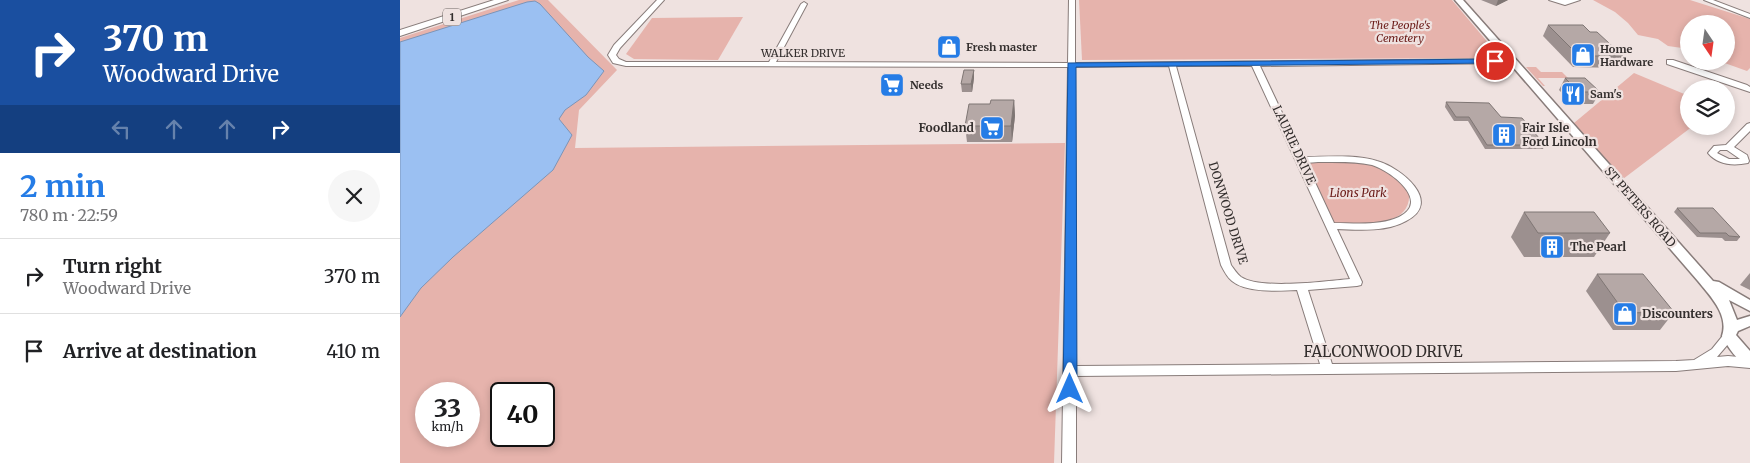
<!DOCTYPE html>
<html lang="en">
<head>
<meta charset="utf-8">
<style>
	:root { --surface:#fff; --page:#f6f6f6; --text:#202124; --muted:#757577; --line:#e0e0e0; --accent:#257ce6 }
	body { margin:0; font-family:Merriweather,serif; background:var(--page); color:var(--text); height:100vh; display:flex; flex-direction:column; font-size:19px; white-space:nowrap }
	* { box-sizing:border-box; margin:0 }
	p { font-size:16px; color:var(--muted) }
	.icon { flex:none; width:28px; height:28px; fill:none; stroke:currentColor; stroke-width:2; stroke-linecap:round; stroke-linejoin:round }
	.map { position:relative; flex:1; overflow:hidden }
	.sheet { display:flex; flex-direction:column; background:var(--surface); width:400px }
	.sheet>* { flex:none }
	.hud { background:#1a4fa0; color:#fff; overflow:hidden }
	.needle { width:32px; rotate:167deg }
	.tools { position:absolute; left:1280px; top:15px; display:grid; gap:10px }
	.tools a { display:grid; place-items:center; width:55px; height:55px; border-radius:50%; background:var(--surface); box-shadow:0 2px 8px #0003; font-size:25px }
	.speed { position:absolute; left:15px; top:382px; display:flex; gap:10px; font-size:25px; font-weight:700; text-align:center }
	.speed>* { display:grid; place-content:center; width:65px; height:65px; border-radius:50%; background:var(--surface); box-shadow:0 2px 8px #0003; line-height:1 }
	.speed small { font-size:12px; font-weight:400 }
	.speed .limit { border:2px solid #111; border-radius:8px; background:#fff; color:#111 }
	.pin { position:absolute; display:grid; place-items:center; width:42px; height:42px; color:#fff; margin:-21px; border:2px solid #fff; border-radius:50%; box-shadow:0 1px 5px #0007 }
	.me { position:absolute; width:55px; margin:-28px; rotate:0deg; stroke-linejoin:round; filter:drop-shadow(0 0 4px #0008) }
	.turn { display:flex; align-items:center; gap:18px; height:105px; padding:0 20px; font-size:22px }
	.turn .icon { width:65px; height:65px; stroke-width:2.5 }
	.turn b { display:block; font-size:35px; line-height:42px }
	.lanes { display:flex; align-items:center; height:48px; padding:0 20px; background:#0003; justify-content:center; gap:25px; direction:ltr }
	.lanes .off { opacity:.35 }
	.round { display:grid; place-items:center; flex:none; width:52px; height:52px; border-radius:26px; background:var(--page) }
	.head { display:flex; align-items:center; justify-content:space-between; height:85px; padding:0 20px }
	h1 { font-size:30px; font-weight:700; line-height:38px; color:var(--accent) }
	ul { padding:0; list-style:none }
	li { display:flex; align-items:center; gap:15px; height:75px; padding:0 20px; border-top:1px solid var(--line) }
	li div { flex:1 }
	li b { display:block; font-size:19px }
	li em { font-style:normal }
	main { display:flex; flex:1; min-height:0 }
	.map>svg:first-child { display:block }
	.green { fill:#e6b3ac; fill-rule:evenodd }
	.water { fill:#9bc0f2; stroke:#7c94b7 }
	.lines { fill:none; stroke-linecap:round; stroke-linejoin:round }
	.minor-casing { stroke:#887c7a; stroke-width:2 }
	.major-casing { stroke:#887c7a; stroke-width:3 }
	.highway-casing { stroke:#887c7a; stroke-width:2 }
	.minor { fill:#fff; fill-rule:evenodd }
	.major { fill:#fff; fill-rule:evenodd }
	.highway { fill:#fff; fill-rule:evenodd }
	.wall { fill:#9c908f }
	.shaded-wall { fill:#7f7674 }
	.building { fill:#b5a8a6; stroke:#7f7674 }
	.route { fill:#257ce6; stroke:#185196 }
	.labels { text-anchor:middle; stroke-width:4.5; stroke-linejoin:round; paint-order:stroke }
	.shield { fill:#efe2e0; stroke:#6b6463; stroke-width:1 }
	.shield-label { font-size:11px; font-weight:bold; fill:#332e2d }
	.far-park-label { font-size:11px; font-style:italic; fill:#6b1c19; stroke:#efe2e0 }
	.far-poi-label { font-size:11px; font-weight:bold; fill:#332e2d; stroke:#efe2e0; text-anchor:start }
	.far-street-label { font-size:11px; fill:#332e2d; stroke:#efe2e0 }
	.poi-label { font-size:12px; font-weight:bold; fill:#332e2d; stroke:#efe2e0; text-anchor:start }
	.street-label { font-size:12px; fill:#332e2d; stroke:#efe2e0 }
	.park-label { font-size:12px; font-style:italic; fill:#6b1c19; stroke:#efe2e0 }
	.near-street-label { font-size:15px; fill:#332e2d; stroke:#efe2e0 }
</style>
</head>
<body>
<main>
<section class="sheet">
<div class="hud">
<div class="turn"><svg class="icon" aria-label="right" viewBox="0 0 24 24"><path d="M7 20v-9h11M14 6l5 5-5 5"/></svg><div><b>370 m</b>Woodward Drive</div></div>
<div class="lanes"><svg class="icon off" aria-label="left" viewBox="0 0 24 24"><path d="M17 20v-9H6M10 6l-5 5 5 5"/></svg><svg class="icon off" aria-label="ahead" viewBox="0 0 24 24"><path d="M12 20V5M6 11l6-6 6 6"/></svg><svg class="icon off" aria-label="ahead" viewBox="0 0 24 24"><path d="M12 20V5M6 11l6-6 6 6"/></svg><svg class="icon" aria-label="right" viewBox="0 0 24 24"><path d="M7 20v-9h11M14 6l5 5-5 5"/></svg></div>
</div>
<div class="head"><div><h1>2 min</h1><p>780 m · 22:59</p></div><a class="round"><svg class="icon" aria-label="close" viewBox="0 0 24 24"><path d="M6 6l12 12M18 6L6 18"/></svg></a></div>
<ul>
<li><svg class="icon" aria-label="right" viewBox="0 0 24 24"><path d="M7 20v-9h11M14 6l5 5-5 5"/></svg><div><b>Turn right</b><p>Woodward Drive</p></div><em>370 m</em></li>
<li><svg class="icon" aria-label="arrive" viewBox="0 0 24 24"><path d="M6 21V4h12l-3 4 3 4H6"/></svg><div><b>Arrive at destination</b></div><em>410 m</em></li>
</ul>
</section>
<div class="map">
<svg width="1350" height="463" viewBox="0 0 1350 463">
	<rect width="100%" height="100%" fill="#efe2e0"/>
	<!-- green -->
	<g class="green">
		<path d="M119,0H148L217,70L179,110L175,148L665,143L654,463H0V38ZM26,394H69V436H26ZM101,394H144V436H101Z"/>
		<path d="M679,0H1052L1101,58L682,60Z"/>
		<path d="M1193,0H1290L1350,19V68L1347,71L1319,61H1326V24H1289V49L1268,46L1258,39L1238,35L1228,23L1215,12Z"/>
		<path d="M343,17L318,60L234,59L226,54L252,18Z"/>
		<path d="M1126,67H1136L1141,72H1162L1168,78H1138L1145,86H1143Z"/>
		<path d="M1234,73L1289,96V126H1293L1223,179L1174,123Z"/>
		<path d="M906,163C933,163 969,158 993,174C999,179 1004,186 1009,191C1013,230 960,223 934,223Z"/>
	</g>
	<!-- water -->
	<path class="water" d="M135,1L140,4L188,57L204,71L186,95L165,110L159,119L172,135L153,170L53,257L21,288L0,317V42L127,2Z"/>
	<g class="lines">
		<defs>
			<g id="minor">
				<path d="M257,0H264L220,48L216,55L219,59L226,62H369L401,4L404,2L407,4L376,62L668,63L669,0H675V63L1115,59L1116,61L1112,63L860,66L903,157C927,157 953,154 977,161C1000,167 1044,202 1006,221C986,232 959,230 937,229L962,282L961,285L957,286L908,290L932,364L1276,361L1294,360L1312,349L1325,333L1329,332L1333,333L1335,336L1317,357L1328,356L1350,358V368L1328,366L1276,371L676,376V463H662L668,67L226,66L213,63L208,55L214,45ZM769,66L821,265C824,271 827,277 832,281C846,293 879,291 897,290L920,364L676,366L675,67ZM776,66H852L950,279C926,281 861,290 841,277C837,274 834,269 831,265ZM918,162C936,162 955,161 972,165C991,171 1031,201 999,217C980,226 954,223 934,223L906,163Z"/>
				<path d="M1149,0H1180L1165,5Z"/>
				<path d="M1304,0H1313L1350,14V18Z"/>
				<path d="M1267,60H1273L1347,85L1350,87V92L1267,64Z"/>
				<path d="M1350,123V131L1334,147L1347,155L1349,161L1348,163C1333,166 1318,165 1308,153L1314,146L1326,145L1347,124ZM1320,150H1327L1340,159H1329L1317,153Z"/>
			</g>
			<path id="major" d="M1055,0H1063L1313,281L1319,282L1350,300V311L1329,300L1337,320L1350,316V326L1338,331L1336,335L1350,351V366C1337,362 1328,347 1322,336C1329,315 1311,297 1298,281Z"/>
			<path id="highway" d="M94,0H108L0,36V30Z"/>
		</defs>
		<!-- minor casing -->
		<use href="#minor" class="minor-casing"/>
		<!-- major casing -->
		<use href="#major" class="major-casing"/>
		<!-- highway casing -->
		<use href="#highway" class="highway-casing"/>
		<!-- minor -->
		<use href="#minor" class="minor"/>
		<!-- major -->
		<use href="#major" class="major"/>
		<!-- highway -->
		<use href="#highway" class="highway"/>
	</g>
	<!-- wall -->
	<g class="wall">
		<path d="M1081,0H1108L1096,6Z"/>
		<path d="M1148,25L1190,32L1223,56L1217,68L1173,67L1143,36Z"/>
		<path d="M574,70V78L572,92H562L561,84Z"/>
		<path d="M1165,78L1200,92L1193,104H1173L1159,90Z"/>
		<path d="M614,100L615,116L612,142H567L565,126L590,104Z"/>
		<path d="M1046,102L1101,117L1145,145L1143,149H1085L1068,121H1054L1045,107Z"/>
		<path d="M1277,208L1340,237L1337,241H1325L1322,238L1297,237L1274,212Z"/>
		<path d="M1124,212L1210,233L1194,257H1124L1111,237Z"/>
		<path d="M1350,273V290L1340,285Z"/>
		<path d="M1197,274L1274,312L1260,330H1213L1186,291Z"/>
	</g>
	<!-- shaded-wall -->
	<g class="shaded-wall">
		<path d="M1098,0H1108L1096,6Z"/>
		<path d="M574,70V78L572,92L571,84Z"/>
		<path d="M614,100L615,116L612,142L611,126Z"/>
	</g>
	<!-- building -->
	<g class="building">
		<path d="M1148,25H1183L1190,32H1197L1223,56H1179Z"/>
		<path d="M564,70H574L571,84H561Z"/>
		<path d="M1165,78H1185L1200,92H1179Z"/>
		<path d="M591,100H614L611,126H565L569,104H590Z"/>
		<path d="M1046,102L1089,103L1101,117L1122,118L1145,145H1087L1069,117H1056Z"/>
		<path d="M1277,208H1313L1340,237L1329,236L1326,233H1300Z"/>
		<path d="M1124,212H1194L1210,233H1138Z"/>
		<path d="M1197,274H1243L1274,312L1225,313Z"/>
	</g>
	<!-- route -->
	<path class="route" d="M1095,59L1100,61L1098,63L676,67L677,389L675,393L670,395L665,393L663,389L668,63Z"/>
	<!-- icons -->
	<defs>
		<symbol id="shop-square" viewBox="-11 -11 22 22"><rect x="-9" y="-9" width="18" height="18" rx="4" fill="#257ce6" stroke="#efe2e0"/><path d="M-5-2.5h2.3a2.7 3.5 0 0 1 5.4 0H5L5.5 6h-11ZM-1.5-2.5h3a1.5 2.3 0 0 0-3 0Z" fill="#fff"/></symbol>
		<symbol id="supermarket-square" viewBox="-11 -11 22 22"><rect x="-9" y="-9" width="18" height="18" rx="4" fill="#257ce6" stroke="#efe2e0"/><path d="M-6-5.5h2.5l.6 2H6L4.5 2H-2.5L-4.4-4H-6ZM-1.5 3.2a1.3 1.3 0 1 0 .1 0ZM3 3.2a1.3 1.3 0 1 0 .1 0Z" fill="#fff"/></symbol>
		<symbol id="restaurant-square" viewBox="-11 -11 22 22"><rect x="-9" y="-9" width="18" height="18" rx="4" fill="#257ce6" stroke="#efe2e0"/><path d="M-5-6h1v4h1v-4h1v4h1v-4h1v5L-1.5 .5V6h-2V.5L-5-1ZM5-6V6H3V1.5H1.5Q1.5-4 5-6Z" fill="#fff"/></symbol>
		<symbol id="building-square" viewBox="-11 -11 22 22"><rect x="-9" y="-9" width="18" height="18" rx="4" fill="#257ce6" stroke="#efe2e0"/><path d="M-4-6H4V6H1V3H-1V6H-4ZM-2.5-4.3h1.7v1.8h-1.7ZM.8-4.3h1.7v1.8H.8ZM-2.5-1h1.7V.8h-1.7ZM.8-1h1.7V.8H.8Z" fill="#fff"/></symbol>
	</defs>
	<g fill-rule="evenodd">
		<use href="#shop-square" x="535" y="33" width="28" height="28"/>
		<use href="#shop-square" x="1169" y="41" width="28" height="28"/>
		<use href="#supermarket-square" x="478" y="71" width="28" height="28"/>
		<use href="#restaurant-square" x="1159" y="80" width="28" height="28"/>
		<use href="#supermarket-square" x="578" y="114" width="28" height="28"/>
		<use href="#building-square" x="1090" y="121" width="28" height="28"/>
		<use href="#building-square" x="1138" y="233" width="28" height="28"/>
		<use href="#shop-square" x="1211" y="300" width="28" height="28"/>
	</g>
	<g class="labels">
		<!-- shield labels -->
		<rect class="shield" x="43" y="8.5" width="18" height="17" rx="4"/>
		<g class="shield-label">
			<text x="52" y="21">1</text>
		</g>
		<!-- far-park labels -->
		<g class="far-park-label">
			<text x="1000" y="29">The People's<tspan x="1000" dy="13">Cemetery</tspan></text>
		</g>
		<!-- far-poi labels -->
		<g class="far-poi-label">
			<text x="566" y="51">Fresh master</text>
			<text x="1200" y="53">Home<tspan x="1200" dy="13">Hardware</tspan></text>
			<text x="510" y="89">Needs</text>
			<text x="1190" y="98">Sam's</text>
		</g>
		<!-- far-street labels -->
		<g class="far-street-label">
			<text x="403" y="57">WALKER DRIVE</text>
		</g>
		<!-- poi labels -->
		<g class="poi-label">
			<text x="574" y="132" text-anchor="end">Foodland</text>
			<text x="1122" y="132">Fair Isle<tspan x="1122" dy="14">Ford Lincoln</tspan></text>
			<text x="1170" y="251">The Pearl</text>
			<text x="1242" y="318">Discounters</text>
		</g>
		<!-- street labels -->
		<g class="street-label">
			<text transform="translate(894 145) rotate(65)" y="4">LAURIE DRIVE</text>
			<text transform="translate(1240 207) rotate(49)" y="4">ST PETERS ROAD</text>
			<text transform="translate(828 213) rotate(73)" y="4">DONWOOD DRIVE</text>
		</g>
		<!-- park labels -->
		<g class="park-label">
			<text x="958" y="197">Lions Park</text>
		</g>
		<!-- near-street labels -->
		<g class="near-street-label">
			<text x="983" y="357">FALCONWOOD DRIVE</text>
		</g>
	</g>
</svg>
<div class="tools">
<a><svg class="needle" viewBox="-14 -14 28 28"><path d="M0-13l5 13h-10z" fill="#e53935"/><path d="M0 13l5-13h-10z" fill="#757577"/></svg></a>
<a><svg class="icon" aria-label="layers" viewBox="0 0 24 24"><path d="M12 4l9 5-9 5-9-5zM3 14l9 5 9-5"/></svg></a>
</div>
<div class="speed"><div>33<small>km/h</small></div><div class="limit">40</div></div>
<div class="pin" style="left:1095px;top:61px;background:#d93025"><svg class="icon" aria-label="arrive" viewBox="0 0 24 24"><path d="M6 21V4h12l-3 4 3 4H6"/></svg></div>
<svg class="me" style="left:670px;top:389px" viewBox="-20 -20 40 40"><path d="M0-17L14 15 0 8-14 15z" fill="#257ce6" stroke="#fff" stroke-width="4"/></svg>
</div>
</main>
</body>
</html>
